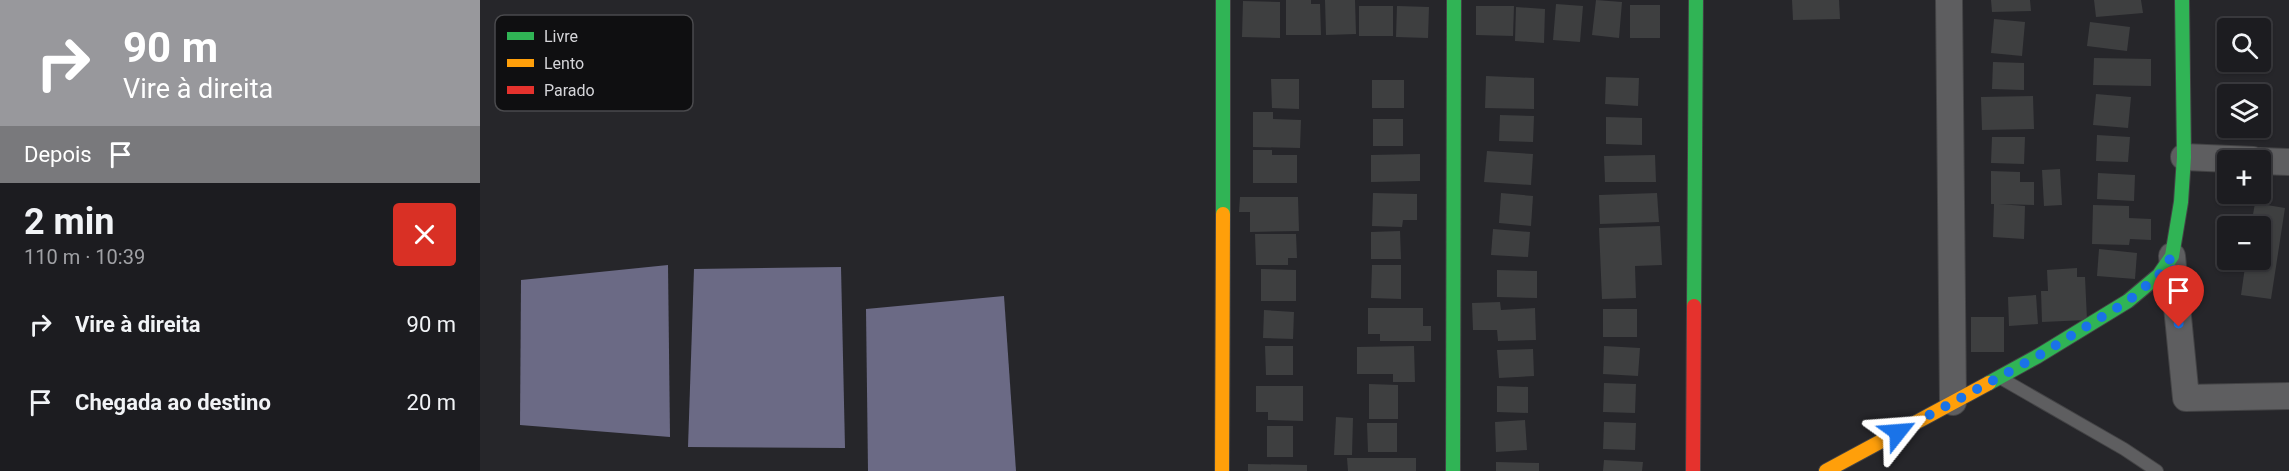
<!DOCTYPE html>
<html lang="pt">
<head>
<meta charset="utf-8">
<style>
	:root { --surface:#1c1c20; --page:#29292d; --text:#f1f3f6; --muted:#a0a1a5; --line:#3a3a3e }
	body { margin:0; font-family:Roboto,sans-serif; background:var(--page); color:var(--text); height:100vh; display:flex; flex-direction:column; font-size:22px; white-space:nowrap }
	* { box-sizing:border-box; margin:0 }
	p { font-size:20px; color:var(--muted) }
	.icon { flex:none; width:33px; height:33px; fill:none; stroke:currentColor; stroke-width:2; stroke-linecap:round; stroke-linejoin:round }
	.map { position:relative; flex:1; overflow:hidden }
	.drawer { display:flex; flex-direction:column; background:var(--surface); width:480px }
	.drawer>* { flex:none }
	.guide { background:#98989c; color:#fff; overflow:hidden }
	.tools { position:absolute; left:1737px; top:18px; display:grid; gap:12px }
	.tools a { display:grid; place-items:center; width:54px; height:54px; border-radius:6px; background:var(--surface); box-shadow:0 2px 4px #0004,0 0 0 2px var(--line); font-size:30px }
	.pin { position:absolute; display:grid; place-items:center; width:51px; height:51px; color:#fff; margin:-62px -26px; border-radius:50% 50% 50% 0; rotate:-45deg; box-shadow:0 0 6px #0007 }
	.pin .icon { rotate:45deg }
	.me { position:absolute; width:66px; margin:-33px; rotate:62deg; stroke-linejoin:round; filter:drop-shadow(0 0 4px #0008) }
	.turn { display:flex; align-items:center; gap:21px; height:126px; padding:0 24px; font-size:27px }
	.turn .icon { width:78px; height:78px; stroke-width:2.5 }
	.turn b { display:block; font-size:42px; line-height:51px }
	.then { display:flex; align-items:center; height:57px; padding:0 24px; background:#0003; gap:12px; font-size:22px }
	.round { display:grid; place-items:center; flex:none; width:63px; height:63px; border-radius:6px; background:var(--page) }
	.headline { display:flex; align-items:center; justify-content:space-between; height:102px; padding:0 24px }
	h1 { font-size:36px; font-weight:700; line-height:45px }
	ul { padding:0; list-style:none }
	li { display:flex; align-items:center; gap:18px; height:78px; padding:0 24px }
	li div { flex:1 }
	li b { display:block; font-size:22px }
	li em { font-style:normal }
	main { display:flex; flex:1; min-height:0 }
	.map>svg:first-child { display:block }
	.water { fill:#6b6a85 }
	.building { fill:#3e3f40 }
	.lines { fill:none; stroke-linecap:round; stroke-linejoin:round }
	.lane-casing { stroke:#434345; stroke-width:14 }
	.street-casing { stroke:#434345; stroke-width:28 }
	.fast-casing { stroke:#434345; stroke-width:16 }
	.slow-casing { stroke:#434345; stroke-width:16 }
	.jam-casing { stroke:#434345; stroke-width:16 }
	.lane { stroke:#5e5e60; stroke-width:12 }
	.street { stroke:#5e5e60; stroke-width:26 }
	.fast { stroke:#30b455; stroke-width:14 }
	.slow { stroke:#ff9f0a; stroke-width:14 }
	.jam { stroke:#e5322d; stroke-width:14 }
	.route { stroke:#1a73e8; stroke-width:10; stroke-dasharray:0 18 }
	.key { fill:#0f0f11; stroke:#4a4a4d; stroke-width:1.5 }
	.key-label { font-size:16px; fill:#d5d5d9 }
</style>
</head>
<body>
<main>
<section class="drawer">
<div class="guide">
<div class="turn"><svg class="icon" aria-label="right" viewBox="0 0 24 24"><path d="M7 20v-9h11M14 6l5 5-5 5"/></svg><div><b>90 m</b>Vire à direita</div></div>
<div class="then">Depois<svg class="icon" aria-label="arrive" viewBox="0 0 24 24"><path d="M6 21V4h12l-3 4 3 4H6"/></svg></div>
</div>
<div class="headline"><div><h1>2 min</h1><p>110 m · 10:39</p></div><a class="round" style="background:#d93025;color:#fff"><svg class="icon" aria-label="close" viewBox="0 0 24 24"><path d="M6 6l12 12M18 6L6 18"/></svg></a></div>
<ul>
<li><svg class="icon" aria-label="right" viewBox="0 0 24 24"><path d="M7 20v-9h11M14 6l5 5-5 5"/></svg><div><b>Vire à direita</b></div><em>90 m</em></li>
<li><svg class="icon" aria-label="arrive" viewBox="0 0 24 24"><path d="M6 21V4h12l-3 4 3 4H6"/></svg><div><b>Chegada ao destino</b></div><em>20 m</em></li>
</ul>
</section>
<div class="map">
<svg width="1809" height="471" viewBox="0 0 1809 471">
	<rect width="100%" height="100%" fill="#26262a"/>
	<!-- water -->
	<g class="water">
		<path d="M188,265L190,437L40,425L41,280Z"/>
		<path d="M361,267L365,448L208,447L214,269Z"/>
		<path d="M524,296L536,471H388L386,309Z"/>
	</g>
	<!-- building -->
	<g class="building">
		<path d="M806,0H831V4H840L841,35H806Z"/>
		<path d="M845,0H875L876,34L846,35Z"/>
		<path d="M1116,0L1142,2L1139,38L1112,35Z"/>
		<path d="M1312,0H1359L1360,19L1313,20Z"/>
		<path d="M1511,0H1550L1551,11L1512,12Z"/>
		<path d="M1614,0H1661L1663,13L1616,17Z"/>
		<path d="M763,1L800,2V38L762,37Z"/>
		<path d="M1076,4L1103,6L1100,42L1073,40Z"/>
		<rect x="1150" y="5" width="30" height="33"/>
		<rect x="879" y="6" width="34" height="30"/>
		<path d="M917,6L949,7L948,38L916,37Z"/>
		<path d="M996,6H1034L1033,36L996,35Z"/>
		<path d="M1036,7L1065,9L1064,43L1035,41Z"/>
		<path d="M1514,19L1545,22L1542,56L1511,53Z"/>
		<path d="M1610,22L1650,27L1647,51L1607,46Z"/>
		<path d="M1614,58L1671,59V86L1613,85Z"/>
		<path d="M1513,62L1544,63V90L1512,89Z"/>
		<path d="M1006,76L1054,78V109L1005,108Z"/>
		<path d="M1126,77L1159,78L1158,106L1125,104Z"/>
		<path d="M791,79H819V109L792,108Z"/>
		<rect x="892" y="80" width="32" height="28"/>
		<path d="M1616,94L1651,97L1648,128L1613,125Z"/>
		<path d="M1553,96L1554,129L1502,130L1501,97Z"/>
		<path d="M773,112H793V119L821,120L820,148L773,147Z"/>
		<path d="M1020,115L1054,116L1053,142L1019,141Z"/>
		<path d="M1126,117L1162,118V145L1126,144Z"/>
		<rect x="893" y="119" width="30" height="27"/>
		<path d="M1617,135L1650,137L1648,162L1616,161Z"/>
		<path d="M1512,137H1545L1544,164L1511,163Z"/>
		<path d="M773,150H792V155H817V183H773Z"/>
		<path d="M1007,151L1053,154L1051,185L1004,182Z"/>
		<path d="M940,154V181L891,182V155Z"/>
		<path d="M1175,155L1176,182H1125L1124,156Z"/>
		<path d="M1580,169L1582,205L1564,206L1562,170Z"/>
		<path d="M1511,171L1540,172V182H1554V205L1519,204L1545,206L1544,239L1513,237L1514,204H1511Z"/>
		<path d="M1618,173L1655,175L1654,201L1617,199Z"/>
		<path d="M893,193L937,194V220H923L922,227L892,226Z"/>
		<path d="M1021,193L1053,196L1051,226L1019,223Z"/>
		<path d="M1177,193L1179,222L1120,224L1119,195Z"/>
		<path d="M760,197H818L819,231L770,232V212H759Z"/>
		<path d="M1775,203L1805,208L1791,299L1761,295L1766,260H1780V226H1771Z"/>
		<path d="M1613,205L1649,206V218L1671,219V240L1650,239L1649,245L1612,244Z"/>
		<path d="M1180,226L1182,265L1155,266L1156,298L1122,299L1119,228Z"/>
		<path d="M1013,229L1050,232L1048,257L1011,255Z"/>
		<path d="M920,231L921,259H891V232Z"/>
		<path d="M775,234H816L817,258H808V265H776Z"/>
		<path d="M1619,249L1657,253L1655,279L1617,276Z"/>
		<path d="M892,265H921V299L891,298Z"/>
		<path d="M1597,268V277H1605L1607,320L1562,322L1561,291H1568L1567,270Z"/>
		<path d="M781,269L816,270V301H781Z"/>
		<path d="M1017,270L1057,271V298L1017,297Z"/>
		<path d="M1556,295L1558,324L1529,326L1528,297Z"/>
		<path d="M1020,302L1021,310L1055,308L1056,340L1018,341L1017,330H993L992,303Z"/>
		<path d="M888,308H943V326H951V341H900V334H888Z"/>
		<rect x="1123" y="309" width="34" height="28"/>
		<path d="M784,310L814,312L813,339L783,338Z"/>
		<rect x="1491" y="317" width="33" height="35"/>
		<path d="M785,346H813V375H786Z"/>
		<path d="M934,346L935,382H913V374H877V347Z"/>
		<path d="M1124,346L1160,348L1158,376L1123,374Z"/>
		<path d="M1053,349L1054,376L1019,378L1017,350Z"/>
		<path d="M1124,383L1156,384L1155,413L1123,412Z"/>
		<path d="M889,384L918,385V419H889Z"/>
		<path d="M776,386H823V421L788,420V412H776Z"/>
		<path d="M1017,386L1048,387V413L1017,412Z"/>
		<path d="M856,417L873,418L872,455H854Z"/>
		<path d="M1045,420L1047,450L1016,452L1015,422Z"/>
		<path d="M1124,422L1156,423L1155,450L1123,449Z"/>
		<path d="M887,423H917V452H888Z"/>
		<rect x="787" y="426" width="26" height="31"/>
		<path d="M867,458H936V471H868Z"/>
		<path d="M1124,460L1163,462L1162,471H1123Z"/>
		<path d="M1016,462L1059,463V471H1016Z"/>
		<path d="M768,464L827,465V471H768Z"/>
	</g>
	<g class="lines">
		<defs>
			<path id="lane" d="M1524,380L1644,449L1677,471"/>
			<g id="street">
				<path d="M1469,0L1473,402"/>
				<path d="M1704,157L1773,160"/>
				<path d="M1780,161L1809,162"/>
				<path d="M1692,256L1706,398L1809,396"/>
			</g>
			<g id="fast">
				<path d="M743,214V0"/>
				<path d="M1214,306L1216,0"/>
				<path d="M1509,383L1558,356L1648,301L1679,275L1692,256L1701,202L1704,157L1702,0"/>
				<path d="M973,471L974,0"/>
			</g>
			<g id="slow">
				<path d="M742,471L743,214"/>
				<path d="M1346,471L1509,383"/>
			</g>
			<path id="jam" d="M1213,471L1214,306"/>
		</defs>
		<!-- lane casing -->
		<use href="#lane" class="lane-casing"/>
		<!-- street casing -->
		<use href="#street" class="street-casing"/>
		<!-- fast casing -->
		<use href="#fast" class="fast-casing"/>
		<!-- slow casing -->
		<use href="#slow" class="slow-casing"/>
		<!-- jam casing -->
		<use href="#jam" class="jam-casing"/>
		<!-- lane -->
		<use href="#lane" class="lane"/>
		<!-- street -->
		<use href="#street" class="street"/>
		<!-- fast -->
		<use href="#fast" class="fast"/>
		<!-- slow -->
		<use href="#slow" class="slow"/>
		<!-- jam -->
		<use href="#jam" class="jam"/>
	</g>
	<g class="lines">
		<!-- route -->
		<path class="route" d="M1418,432L1558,356L1648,301L1679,275L1692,256L1699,327"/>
	</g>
	<!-- legend -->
	<rect x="15" y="15" width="198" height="96" rx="9" class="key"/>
	<rect x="27" y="32" width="27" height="8" fill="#30b455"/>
	<rect x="27" y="59" width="27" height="8" fill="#ff9f0a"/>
	<rect x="27" y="86" width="27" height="8" fill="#e5322d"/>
	<g class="key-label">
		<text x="64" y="42">Livre</text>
		<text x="64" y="69">Lento</text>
		<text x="64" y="96">Parado</text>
	</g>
</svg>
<div class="tools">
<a><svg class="icon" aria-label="search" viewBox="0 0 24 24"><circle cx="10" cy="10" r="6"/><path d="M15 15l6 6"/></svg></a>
<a><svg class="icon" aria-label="layers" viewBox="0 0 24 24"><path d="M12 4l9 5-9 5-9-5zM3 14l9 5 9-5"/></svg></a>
<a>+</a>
<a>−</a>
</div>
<div class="pin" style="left:1699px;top:327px;background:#d93025"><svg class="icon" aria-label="arrive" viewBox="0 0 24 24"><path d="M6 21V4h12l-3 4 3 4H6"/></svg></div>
<svg class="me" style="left:1418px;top:432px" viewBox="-20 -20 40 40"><path d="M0-17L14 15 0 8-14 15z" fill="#1a73e8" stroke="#fff" stroke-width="4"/></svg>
</div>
</main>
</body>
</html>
